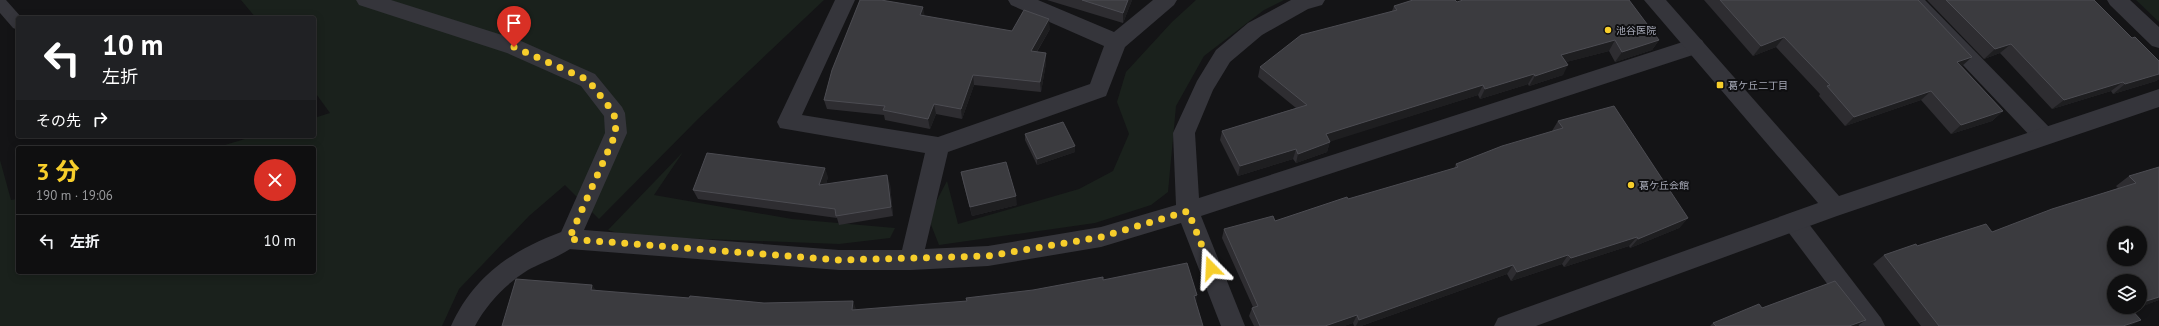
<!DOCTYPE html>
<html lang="ja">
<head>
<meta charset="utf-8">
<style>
	:root { --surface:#0f0f10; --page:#1d1d1e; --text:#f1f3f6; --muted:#9b9c9f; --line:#2f2f30; --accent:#f7ce2b }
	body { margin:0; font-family:"PT Sans","Noto Sans JP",sans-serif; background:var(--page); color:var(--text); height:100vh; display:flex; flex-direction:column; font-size:15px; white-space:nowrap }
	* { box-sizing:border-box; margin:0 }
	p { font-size:13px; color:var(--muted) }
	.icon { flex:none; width:22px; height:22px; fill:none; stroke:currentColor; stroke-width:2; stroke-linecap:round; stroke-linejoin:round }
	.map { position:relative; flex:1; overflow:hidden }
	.panel { position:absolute; left:16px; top:146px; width:300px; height:128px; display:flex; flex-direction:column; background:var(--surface); border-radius:4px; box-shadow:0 2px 10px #0003,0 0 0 1px var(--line) }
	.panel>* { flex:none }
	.banner { position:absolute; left:16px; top:16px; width:300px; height:122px; border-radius:4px; box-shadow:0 2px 10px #0003,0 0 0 1px var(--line); background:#202124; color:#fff; overflow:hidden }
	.fabs { position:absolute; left:2107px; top:226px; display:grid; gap:8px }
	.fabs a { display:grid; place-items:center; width:40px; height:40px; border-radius:50%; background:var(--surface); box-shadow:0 2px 10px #0003,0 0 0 1px var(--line); font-size:20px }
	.pin { position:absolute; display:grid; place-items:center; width:34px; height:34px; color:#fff; margin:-41px -17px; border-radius:50% 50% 50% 0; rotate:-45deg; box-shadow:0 0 4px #0007 }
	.pin .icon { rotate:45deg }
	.me { position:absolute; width:44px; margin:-22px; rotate:339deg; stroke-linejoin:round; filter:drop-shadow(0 0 3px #0008) }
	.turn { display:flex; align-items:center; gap:14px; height:84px; padding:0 20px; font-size:18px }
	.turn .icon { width:52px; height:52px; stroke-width:2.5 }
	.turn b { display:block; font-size:28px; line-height:34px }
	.then { display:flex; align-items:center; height:38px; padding:0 20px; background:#0003; gap:8px; font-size:15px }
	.round { display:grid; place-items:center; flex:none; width:42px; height:42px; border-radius:21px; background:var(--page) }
	.summary { display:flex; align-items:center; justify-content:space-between; height:68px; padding:0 20px }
	h1 { font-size:24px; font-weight:800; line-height:30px; color:var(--accent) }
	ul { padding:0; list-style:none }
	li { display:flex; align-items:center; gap:12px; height:52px; padding:0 20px; border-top:1px solid var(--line) }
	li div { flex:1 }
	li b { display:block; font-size:15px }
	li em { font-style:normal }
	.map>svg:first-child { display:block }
	.green { fill:#1a211c }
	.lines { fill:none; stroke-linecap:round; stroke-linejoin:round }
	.service { fill:#35353b; fill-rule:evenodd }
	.minor { fill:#35353b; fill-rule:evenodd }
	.tertiary { fill:#35353b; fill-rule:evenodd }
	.wall { fill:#2e2d31 }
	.shaded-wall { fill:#1e1e20 }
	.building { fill:#3b3b3f; stroke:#4c4c52; fill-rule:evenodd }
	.route { stroke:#f7ce2b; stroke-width:7; stroke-dasharray:0 12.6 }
	.poi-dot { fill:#f7ce2b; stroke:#0f0f11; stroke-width:1.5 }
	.labels { text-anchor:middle; stroke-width:4; stroke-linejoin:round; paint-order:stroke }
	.poi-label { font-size:10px; fill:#a6a9b7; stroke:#0f0f11; text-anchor:start }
</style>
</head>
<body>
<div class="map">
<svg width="2159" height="326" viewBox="0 0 2159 326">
	<rect width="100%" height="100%" fill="#141416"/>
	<!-- green -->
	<g class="green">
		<path d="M241,0H824L698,119L599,219L565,185L529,216L459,289L442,326H0V160L11,200L18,199V272H314V148H215L255,136H314V118L330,113L314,91V18H256Z"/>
		<path d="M1196,0H1284L1264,10L1204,56L1176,106L1168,192L1151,205L1095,223L939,245L928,217L947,181L958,224L1079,189L1113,171L1129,134L1117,102L1126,72L1172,22Z"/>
		<path d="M2136,0H2159V22Z"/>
		<path d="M683,152L654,195L792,219L895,228L890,238L839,244L627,236L608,230Z"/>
	</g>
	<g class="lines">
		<!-- service -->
		<path class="service" d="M0,0H6L22,18H18V30L13,28L0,13Z"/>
		<!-- minor -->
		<g class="minor">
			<path d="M356,0H391L521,41L595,74L622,107L625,113L627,133L584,230L839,250H902L925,153L780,128L777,122L835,0H855L802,115L938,137L1090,84L1104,46L1011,5L1008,0H1038L1114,32L1153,0H1177L1174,5L1125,47L1106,96L948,152L925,249L988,246L1101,227L1176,205L1173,133L1197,81L1216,50L1248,23L1291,0H1325L1322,5L1308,9L1262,35L1230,62L1213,90L1195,133L1199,198L1695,38L1702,40L1705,46L1702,52L1201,216L1245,326H1221L1181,223L1101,247L988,266L911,270H839L569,249L561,246L558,239L605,133L604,116L581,86L507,53L359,5Z"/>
			<path d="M1903,0H1925L2052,130L2055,136L2052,142L2044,145L2036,142L1906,5Z"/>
			<path d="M2107,0H2130L2159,27V48L2152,46L2110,5Z"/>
			<path d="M1794,212L1802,215L1881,318L1885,326H1859L1786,229L1783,222L1786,215Z"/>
		</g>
		<!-- tertiary -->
		<g class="tertiary">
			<path d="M1644,0H1666L1839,196L2159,89V107L1837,216L1536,326H1494L1498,318L1506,315L1818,203Z"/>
			<path d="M569,229L577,232L580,239C574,252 542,262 528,270C506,284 488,302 475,326H451C475,273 516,248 569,229Z"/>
		</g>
	</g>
	<!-- wall -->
	<g class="wall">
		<path d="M1047,0H1132L1123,23Z"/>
		<path d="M1704,0H1918L1962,66L2003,111L1992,121L1951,134L1921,100L1845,126L1819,96L1820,94L1776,47L1753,56Z"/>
		<path d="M1927,0H2094L2132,38L2159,61V79L2156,81L2113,94L2111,91L2052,109L2000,53L1984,59Z"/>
		<path d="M1457,2L1659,40L1652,50L1615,62L1609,51L1566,62L1563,75L1529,86L1528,84L1480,99L1478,95L1330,141L1327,152L1296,163L1293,159L1238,176L1220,140L1222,131L1296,108L1258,77L1260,67L1392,11L1394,6Z"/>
		<path d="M925,16L1012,31L1050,29L1037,52L1046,63L1041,92L974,85L962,119L936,114L930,129L885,120L884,115L827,109L824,100Z"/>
		<path d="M1558,121L1688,218L1679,228L1630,248L1629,246L1564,267L1562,264L1511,281L1507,274L1361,326H1354L1353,323L1344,326H1254L1249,316L1252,308L1253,307L1222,238L1224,229L1275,221L1454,169L1456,164L1552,131Z"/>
		<path d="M1025,134L1075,152L1037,165L1025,140Z"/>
		<path d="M2159,167V300L2140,307H2114H2139L2131,310L2141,320L2129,326H1921L1873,264L1884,255L1917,246L1992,232L2118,188L2116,186L2129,176Z"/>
		<path d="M961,172L1017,205L972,216L963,182Z"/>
		<path d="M828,177L826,184H890L893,216L839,225L837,218L698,199L693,190Z"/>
		<path d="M1762,308L1857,326H1710L1713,323Z"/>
	</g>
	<!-- shaded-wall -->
	<g class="shaded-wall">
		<path d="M1128,0H1132L1123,23V13Z"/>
		<path d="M923,7L925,17L920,15Z"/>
		<path d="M1049,19L1050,29L1031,61V51Z"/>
		<path d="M1784,37L1776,47L1753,56L1761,46Z"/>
		<path d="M1615,40L1609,51L1555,65L1561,55Z"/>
		<path d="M1659,40L1652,50L1615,62L1622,52Z"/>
		<path d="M2011,44L2000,53L1984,59L1995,49Z"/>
		<path d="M1046,53V63L1041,92L1040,82Z"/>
		<path d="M1972,57L1962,66L1947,71L1957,62Z"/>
		<path d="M1568,65L1563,75L1529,86L1535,76Z"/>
		<path d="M1534,74L1528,84L1480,99L1485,89Z"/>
		<path d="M2159,74V79L2156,81L2113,94L2125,84Z"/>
		<path d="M973,75L974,85L962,119L961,109Z"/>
		<path d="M2123,82L2111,91L2052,109L2064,100Z"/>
		<path d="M1483,85L1478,95L1323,144L1326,134Z"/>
		<path d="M1931,91L1921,100L1845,126L1854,117Z"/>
		<path d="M934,104L936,114L930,129L928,119Z"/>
		<path d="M2003,111L1992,121L1951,134L1961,125Z"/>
		<path d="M1330,142L1327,152L1296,163L1298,154Z"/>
		<path d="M1075,146V152L1037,165V159Z"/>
		<path d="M1296,149L1293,159L1238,176L1240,166Z"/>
		<path d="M825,168L828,177L823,195L819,185Z"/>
		<path d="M887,175L890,184L893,216L891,207Z"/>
		<path d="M1016,196L1017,205L972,216L970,207Z"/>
		<path d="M1688,218L1679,228L1630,248L1638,239Z"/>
		<path d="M1637,237L1629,246L1564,267L1571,258Z"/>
		<path d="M1568,255L1562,264L1511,281L1517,272Z"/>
		<path d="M1513,265L1507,274L1361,326H1356L1359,320Z"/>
		<path d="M592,285L599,294L591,290Z"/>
		<path d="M1197,295L1196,304L1194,296Z"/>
		<path d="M2159,297V300L2140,307V303Z"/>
		<path d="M853,301L856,309L855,318L852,310Z"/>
		<path d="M2129,307H2139L2115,315Z"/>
		<path d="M1357,315L1353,323L1344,326H1325Z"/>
		<path d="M1866,320L1857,326H1849Z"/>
		<path d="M2141,320L2129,326H2123Z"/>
	</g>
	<!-- building -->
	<g class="building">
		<path d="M860,0H881L923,7L920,15L1012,31L1024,10L1049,19L1031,51L1046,53L1040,82L973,75L961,109L934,104L928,119L883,110L885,106L824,100L832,70Z"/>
		<path d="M1082,0H1128L1123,13Z"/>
		<path d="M1413,0H1455L1457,2L1463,0H1629L1659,40L1622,52L1615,40L1561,55L1568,65L1535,76L1534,74L1485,89L1483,85L1326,134L1330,142L1298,154L1296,149L1240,166L1222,131L1307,105L1260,67L1301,35L1397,10L1394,6Z"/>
		<path d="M1720,0H1918L1972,57L1957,62L2003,111L1961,125L1931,91L1854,117L1827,86L1830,85L1784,37L1761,46Z"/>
		<path d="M1946,0H2094L2132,38L2135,37L2159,61V74L2125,84L2123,82L2064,100L2011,44L1995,49Z"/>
		<path d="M1614,106L1688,218L1638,239L1637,237L1571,258L1568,255L1517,272L1513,265L1359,320L1357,315L1325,326H1260L1252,308L1258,306L1224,229L1273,216L1275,221L1347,197L1348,199L1458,167L1456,164L1502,146L1563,128L1558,121Z"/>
		<path d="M1063,122L1075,146L1037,159L1025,134Z"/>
		<path d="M707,153L825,168L819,185L887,175L891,207L836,216L835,209L693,190Z"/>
		<path d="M1006,162L1016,196L970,207L961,172Z"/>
		<path d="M2159,167V297L2140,303V281H2114V307H2129L2141,320L2123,326H1939L1884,255L1916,244L1917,246L1986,224L1992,232L2052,209L2136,183L2129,176ZM2114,233H2140V259H2114Z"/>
		<path d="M1187,263L1197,295L1194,296L1203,326H502L516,279L592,285L591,290L689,298L690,296L764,303L853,301L852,310L967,301L966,298L1033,290L1103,277V280Z"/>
		<path d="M1835,281L1866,320L1849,326H1716L1713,323L1759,304L1762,308Z"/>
	</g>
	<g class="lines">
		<!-- route -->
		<path class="route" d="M514,47L588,80L614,113L616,133L569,239L839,260L988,256L1101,237L1188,211L1211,268"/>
	</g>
	<!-- markers -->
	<g class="poi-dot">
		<circle cx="1608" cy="30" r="4"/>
		<rect x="1716" y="81" width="8" height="8" rx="2"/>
		<circle cx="1631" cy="185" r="4"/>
	</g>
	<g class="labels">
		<!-- poi labels -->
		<g class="poi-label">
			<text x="1616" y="34">池谷医院</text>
			<text x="1728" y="89">葛ケ丘二丁目</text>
			<text x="1639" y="189">葛ケ丘会館</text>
		</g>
	</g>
</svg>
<div class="fabs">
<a><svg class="icon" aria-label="sound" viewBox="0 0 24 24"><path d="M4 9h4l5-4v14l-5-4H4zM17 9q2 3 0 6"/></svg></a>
<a><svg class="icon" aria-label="layers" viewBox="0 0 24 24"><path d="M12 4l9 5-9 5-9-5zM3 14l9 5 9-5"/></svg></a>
</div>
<div class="pin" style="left:514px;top:47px;background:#d93025"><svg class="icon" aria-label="arrive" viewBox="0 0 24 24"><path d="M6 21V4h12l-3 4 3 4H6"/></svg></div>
<svg class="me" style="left:1211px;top:268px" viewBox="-20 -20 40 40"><path d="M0-17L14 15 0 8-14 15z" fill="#f7ce2b" stroke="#fff" stroke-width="4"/></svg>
<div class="banner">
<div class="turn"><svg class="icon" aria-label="left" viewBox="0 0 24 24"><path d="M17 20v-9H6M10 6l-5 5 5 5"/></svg><div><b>10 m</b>左折</div></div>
<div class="then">その先<svg class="icon" aria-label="right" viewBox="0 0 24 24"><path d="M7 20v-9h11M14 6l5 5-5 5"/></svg></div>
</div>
<section class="panel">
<div class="summary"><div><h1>3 分</h1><p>190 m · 19:06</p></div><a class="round" style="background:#d93025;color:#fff"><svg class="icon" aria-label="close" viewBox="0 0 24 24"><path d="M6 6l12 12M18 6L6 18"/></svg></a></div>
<ul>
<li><svg class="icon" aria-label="left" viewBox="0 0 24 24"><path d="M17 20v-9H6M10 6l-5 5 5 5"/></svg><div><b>左折</b></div><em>10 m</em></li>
</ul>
</section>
</div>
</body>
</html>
